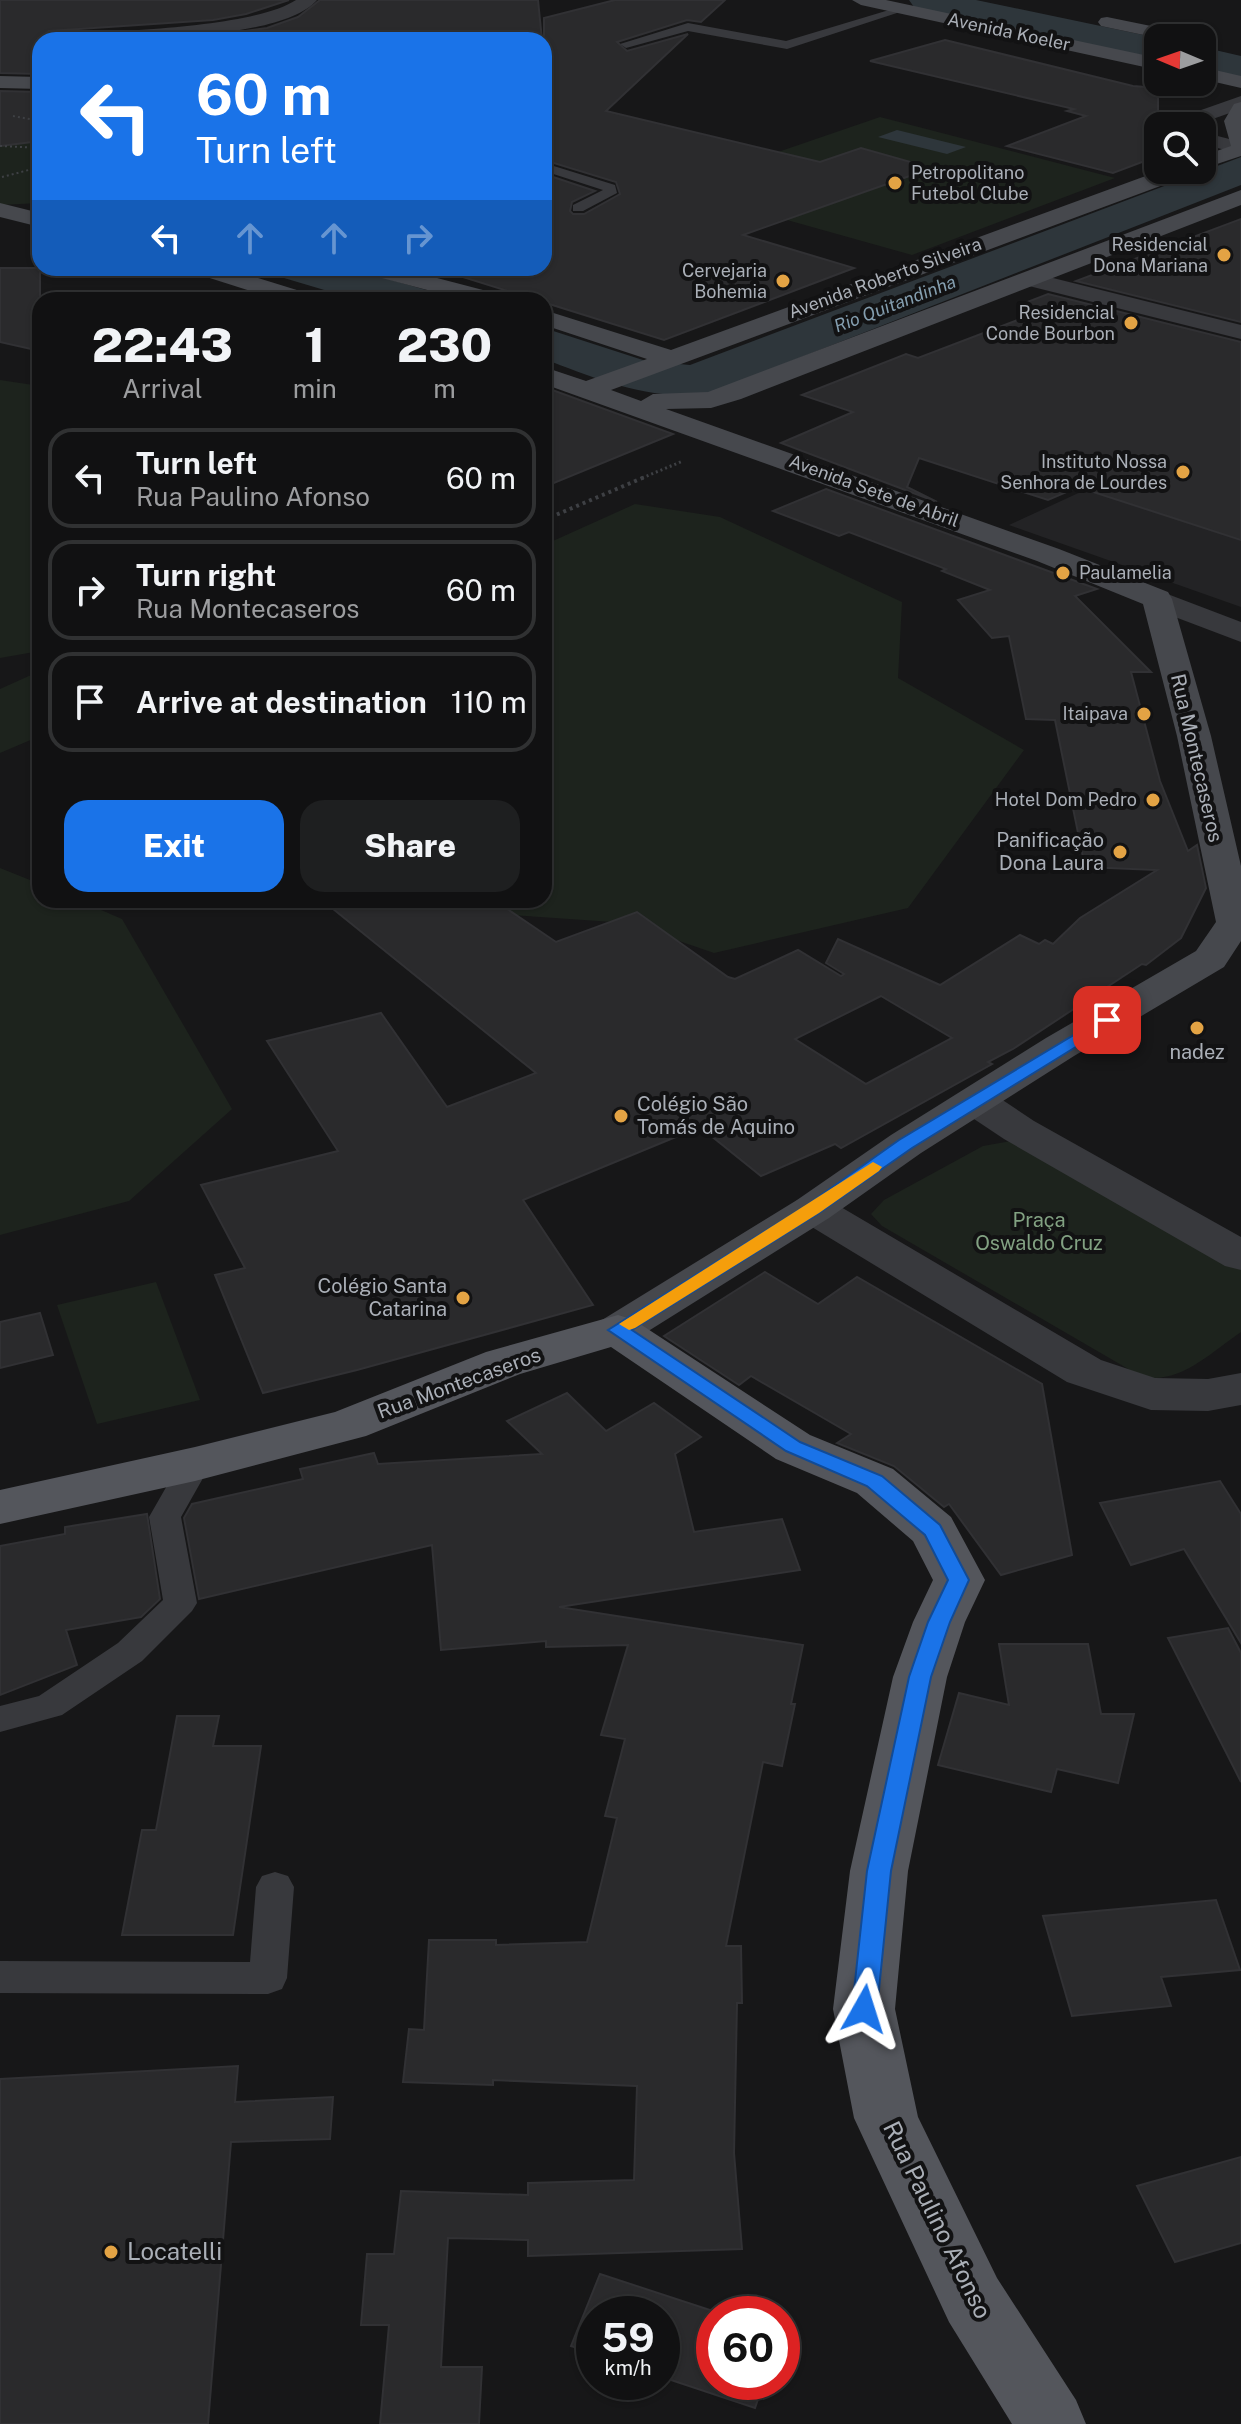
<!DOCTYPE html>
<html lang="en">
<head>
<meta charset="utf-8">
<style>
	:root { --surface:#111112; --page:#1e1f20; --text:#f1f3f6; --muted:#9c9d9f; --line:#303132; --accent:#1a73e8 }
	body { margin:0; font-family:"Public Sans",sans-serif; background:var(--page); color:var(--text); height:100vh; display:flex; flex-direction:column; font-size:30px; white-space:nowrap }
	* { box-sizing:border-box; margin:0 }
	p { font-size:26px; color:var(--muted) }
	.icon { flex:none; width:44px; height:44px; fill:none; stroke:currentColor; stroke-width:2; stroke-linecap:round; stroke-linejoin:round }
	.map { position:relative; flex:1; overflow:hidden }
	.side { position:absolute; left:32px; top:292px; width:520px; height:616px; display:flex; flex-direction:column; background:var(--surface); border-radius:24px; box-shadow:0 2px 6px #0004,0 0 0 2px var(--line) }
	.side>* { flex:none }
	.hud { position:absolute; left:32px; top:32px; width:520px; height:244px; border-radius:24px; box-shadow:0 2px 6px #0004,0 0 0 2px var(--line); background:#1a73e8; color:#fff; overflow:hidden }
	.needle { width:52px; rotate:272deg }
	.fabs { position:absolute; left:1144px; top:24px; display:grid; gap:16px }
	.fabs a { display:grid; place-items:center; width:72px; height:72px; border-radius:16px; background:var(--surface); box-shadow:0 2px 6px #0004,0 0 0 2px var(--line); font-size:40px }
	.speed { position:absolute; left:576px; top:2296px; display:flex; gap:16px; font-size:40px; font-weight:700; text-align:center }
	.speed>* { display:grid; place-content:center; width:104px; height:104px; border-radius:50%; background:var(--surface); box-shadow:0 2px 6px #0004,0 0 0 2px var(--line); line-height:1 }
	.speed small { font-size:20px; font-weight:400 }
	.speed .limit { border:12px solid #d22; background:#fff; color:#111 }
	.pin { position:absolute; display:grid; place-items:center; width:68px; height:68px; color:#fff; margin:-34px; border-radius:16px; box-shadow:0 4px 12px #0006 }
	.me { position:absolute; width:88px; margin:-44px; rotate:6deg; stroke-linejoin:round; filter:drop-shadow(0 0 6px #0008) }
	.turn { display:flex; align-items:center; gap:28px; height:168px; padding:0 32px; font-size:36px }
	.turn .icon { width:104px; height:104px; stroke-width:2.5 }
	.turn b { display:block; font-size:56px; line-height:68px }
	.lanes { display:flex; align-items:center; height:76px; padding:0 32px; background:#0003; justify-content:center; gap:40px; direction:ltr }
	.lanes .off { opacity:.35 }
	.eta { display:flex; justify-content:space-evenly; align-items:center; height:136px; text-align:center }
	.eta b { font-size:48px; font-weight:800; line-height:56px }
	.action { display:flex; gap:16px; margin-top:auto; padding:16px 32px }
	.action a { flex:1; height:92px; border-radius:24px; background:var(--accent); color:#fff; font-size:32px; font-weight:800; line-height:92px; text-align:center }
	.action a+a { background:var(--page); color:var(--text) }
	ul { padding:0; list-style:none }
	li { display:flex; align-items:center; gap:24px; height:100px; margin:0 16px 12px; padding:0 16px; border:4px solid var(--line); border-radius:24px }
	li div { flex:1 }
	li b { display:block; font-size:30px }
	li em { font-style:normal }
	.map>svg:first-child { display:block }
	.built { fill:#232325 }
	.green { fill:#1d231d }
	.water { fill:#2e363b }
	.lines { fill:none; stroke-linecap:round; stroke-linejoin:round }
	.river { fill:#2e363b; fill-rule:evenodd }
	.building { fill:#2a2a2c; stroke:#313134; stroke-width:2; fill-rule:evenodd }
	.path-far2 { stroke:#3e4044; stroke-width:2; stroke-dasharray:2 3; stroke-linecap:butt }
	.path-far1 { stroke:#3e4044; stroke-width:3; stroke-dasharray:2 3; stroke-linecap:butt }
	.path { stroke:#3e4044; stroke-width:4; stroke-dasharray:3 4; stroke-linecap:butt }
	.service { fill:#38393d; fill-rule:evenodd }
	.minor { fill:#38393d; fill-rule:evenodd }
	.secondary { fill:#46484d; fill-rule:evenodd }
	.primary { fill:#54565c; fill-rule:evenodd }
	.route { fill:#1a73e8; stroke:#114b97; stroke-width:2 }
	.slow { fill:#f59e0b }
	.poi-dot { fill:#e3a344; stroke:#121213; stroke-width:3 }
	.labels { text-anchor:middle; stroke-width:8; stroke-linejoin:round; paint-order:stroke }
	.far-street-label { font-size:18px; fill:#aaafb7; stroke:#121213 }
	.far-poi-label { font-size:18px; fill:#aaafb7; stroke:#121213; text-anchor:end }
	.far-water-label { font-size:18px; font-style:italic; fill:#849eaf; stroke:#121213 }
	.street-label { font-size:20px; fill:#aaafb7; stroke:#121213 }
	.poi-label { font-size:20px; fill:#aaafb7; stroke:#121213; text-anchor:end }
	.park-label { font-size:20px; fill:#82a182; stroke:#121213 }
	.near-street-label { font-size:24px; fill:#aaafb7; stroke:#121213 }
	.near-poi-label { font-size:24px; fill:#aaafb7; stroke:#121213; text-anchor:start }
</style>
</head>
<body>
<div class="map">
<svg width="1241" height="2424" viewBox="0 0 1241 2424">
	<rect width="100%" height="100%" fill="#171718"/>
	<!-- built -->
	<path class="built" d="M1241,418V607L1009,525Z"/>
	<!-- green -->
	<g class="green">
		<path d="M0,99H40V203L0,205Z"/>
		<path d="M880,117L1115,178L912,255L673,188Z"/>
		<path d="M0,380L40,386V651L0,658Z"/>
		<path d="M635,504L720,517L902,602L898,678L1024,750L908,908L714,953L627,923L482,913L469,900H544V545Z"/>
		<path d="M40,671V736L0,753V689Z"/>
		<path d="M0,868L40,884V900H78L122,919L232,1109L129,1201L0,1235Z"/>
		<path d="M1011,1141L1070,1164L1241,1270V1332C1210,1353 1181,1384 1142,1377L882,1226L871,1214L884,1200L983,1146Z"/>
		<path d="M156,1282L200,1400L97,1424L57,1305Z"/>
	</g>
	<!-- water -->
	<path class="water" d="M897,130L966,147L947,154L878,137Z"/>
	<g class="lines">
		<!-- river -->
		<g class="river">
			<path d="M909,0H976L1158,38V60L926,10L914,7Z"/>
			<path d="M1202,47L1241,56V78L1202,69Z"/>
			<path d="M1241,157V185L715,391C657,405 598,379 544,359V328L646,361L690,365Z"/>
			<path d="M277,268H350L426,290L433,300H358L284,278Z"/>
		</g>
	</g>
	<!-- building -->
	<g class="building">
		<path d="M0,0H289L246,14L213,20L49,31L37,40L40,43V74L0,73Z"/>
		<path d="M320,0H538L542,40H177L267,28L298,17Z"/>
		<path d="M615,0H725L701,22L687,20L617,42L627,51L688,34L606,111L820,162L861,148L932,168L743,235L854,268L664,340L463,277L464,268H544V174L595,191L572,202L570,211L573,214H584L620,194L616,182L544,160V18Z"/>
		<path d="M945,40L1133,86L1158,88V156L1113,173L1007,146L1086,116L1067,111L1074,109L870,61Z"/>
		<path d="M0,91L40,92V141L0,146Z"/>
		<path d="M1241,219V322L1076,281Z"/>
		<path d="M0,268H40V351L0,342Z"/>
		<path d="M1048,294L1241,342V540L1078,487L1048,500L919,458L907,487L937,502L781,443L853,412L802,395L906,354L918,358L1044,310L1022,304Z"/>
		<path d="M544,387L673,434L544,487Z"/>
		<path d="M826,489L1097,589L1075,596L1151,672H1131L1160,781L1188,851L1197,845L1206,888L1181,938L1146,965L1142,964L1013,1049L988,1062L992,1064L841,1148L835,1144L761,1176L700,1127L523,1200L593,1305L357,1370L263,1393L215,1275L245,1268L201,1185L338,1151L267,1041L381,1013L447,1107L536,1073L322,900H494L556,942L637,912L728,977L735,979L798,950L841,976L844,974L826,963L838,939L940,985L1020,935L1039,944L1045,940L1053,944L1080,918L1157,870L1085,867L1055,720L1026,719L1009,636L992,638L958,600L990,590L942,571L946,569L849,532L839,536L773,511ZM881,996L952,1038L866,1084L795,1039Z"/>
		<path d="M765,1272L818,1304L857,1277L1042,1384L1072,1555L1001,1575L949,1504L944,1507L894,1466L837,1443L851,1434L751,1376L739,1385L664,1336Z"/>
		<path d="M40,1313L53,1355L0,1368V1322Z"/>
		<path d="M567,1393L606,1431L654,1403L701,1437L675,1454L694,1532L782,1519L800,1570L559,1607L803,1645L791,1704H795L782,1766L763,1762L726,1946H741L742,2003H737L734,2153L742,2249L528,2256V2240L448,2238L441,2367H482L479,2424H380L389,2325H361L367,2254H394L401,2191L528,2195V2183L634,2180L637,2086L493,2080V2085L403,2082L409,2029L424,2030L429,1940H496V1945L587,1942L617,1818L605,1816L625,1739L601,1735L628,1645L546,1647V1641L441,1650L432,1545L199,1599L184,1518L192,1504L303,1479L300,1469L374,1453L378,1464L542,1454L507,1421Z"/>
		<path d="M1220,1481L1241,1514V1643L1184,1549L1131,1565L1100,1503Z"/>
		<path d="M147,1514L160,1599L141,1617L66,1630L77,1665L0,1695V1546L65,1534V1527Z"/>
		<path d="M1228,1628L1241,1653V1782L1168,1638Z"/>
		<path d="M999,1644H1088L1101,1714H1134L1118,1783L1057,1769L1051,1792L938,1765L959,1693L1009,1705Z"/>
		<path d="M177,1716H219L213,1746H261L233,1935H122L142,1830H156Z"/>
		<path d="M1216,1900L1240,1970L1161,1977L1171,2006L1072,2016L1043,1916Z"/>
		<path d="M238,2066L235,2102L333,2097L330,2139L231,2142L208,2424H0V2079Z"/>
		<path d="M1241,2157V2243L1175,2262L1137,2186Z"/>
		<path d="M600,2274L722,2314H714V2382H764L755,2408L662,2377V2314H594V2353L571,2346Z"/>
	</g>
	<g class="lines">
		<!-- path-far2 -->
		<g class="path-far2">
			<path d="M13,116L40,121"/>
			<path d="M0,146L40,148"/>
			<path d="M2,177L40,167"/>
		</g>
		<!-- path-far1 -->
		<path class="path-far1" d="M642,478L683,461"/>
		<!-- path -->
		<path class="path" d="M544,520L647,476"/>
		<!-- service -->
		<g class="service">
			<path d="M899,7L909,9L787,49L688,31L626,48L620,44L688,23L786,41Z"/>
			<path d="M544,163L615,185L617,193L583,211H573V205L603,190L544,171Z"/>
			<path d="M195,1453L206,1456L211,1464L181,1517L197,1603L192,1611L142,1661L62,1715L0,1732V1706L39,1696L118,1643L163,1600L149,1517L184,1456Z"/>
			<path d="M275,1872L288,1876L294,1887L287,1978L282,1989L268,1994L0,1993V1961L250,1962L256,1887L262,1876Z"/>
		</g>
		<!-- minor -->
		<g class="minor">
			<path d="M296,0H317C280,44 96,40 40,40L49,34C106,32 251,29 296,0Z"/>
			<path d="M1241,96V109L1193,126H1164L1167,122Z"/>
			<path d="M1202,132L1241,142V154L1202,144Z"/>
			<path d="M1029,272L1241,325V339L1021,284L1017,279L1021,274Z"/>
			<path d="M1157,590L1241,622V642L1146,606L1142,599L1146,592Z"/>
			<path d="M977,1090L992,1093L1034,1121L1241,1237V1270L1225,1266L1004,1139L962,1111L956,1102L962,1093Z"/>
			<path d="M813,1196L829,1200L1101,1360L1155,1378L1208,1379L1241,1373V1405L1208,1411L1151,1410L1067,1382L797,1218L791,1209L797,1200Z"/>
		</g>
		<!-- secondary -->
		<g class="secondary">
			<path d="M852,0H886L1158,58V70L861,5Z"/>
			<path d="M1107,17L1190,34L1192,38H1158L1101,26L1098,22L1101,18Z"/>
			<path d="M1202,67L1241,76V88L1202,79Z"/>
			<path d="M0,76L40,77V89L0,88Z"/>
			<path d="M1241,102V156L1202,169V156L1231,146L1224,121L1234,104Z"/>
			<path d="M1162,170H1193L1190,175L611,390L641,401L653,394L708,392L1241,190V205L741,399L711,408L666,409L1059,549L1168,592L1172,599L1211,736L1241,866V941L1224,967L1074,1056L921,1153L829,1218L634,1340L618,1345L602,1340L595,1330L602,1320L797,1200L891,1135L1046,1038L1196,951L1216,922L1177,736L1143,604L1037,561L544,384V367L586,381L647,359L544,325V310L671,350Z"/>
			<path d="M0,203L40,213V227L0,217Z"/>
			<path d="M190,268H226L313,295L316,300H279L194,273Z"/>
			<path d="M359,268H399L502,295L505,300H465L363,273Z"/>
		</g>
		<!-- primary -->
		<path class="primary" d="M618,1315L634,1320L810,1435L893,1469L951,1517L985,1580L965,1622L947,1677L908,1871L895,2009L918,2117L997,2278L1076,2400L1086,2424H1012L949,2322L854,2118L833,2009L850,1871L893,1677L913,1622L933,1580L913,1541L857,1493L776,1459L611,1347L520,1374L366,1436L195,1481L0,1524V1490L195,1447L335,1412L486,1352Z"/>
	</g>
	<!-- route -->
	<path class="route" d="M1107,1015L1115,1020L1113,1024L912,1148L819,1213L632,1330L800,1442L882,1476L940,1525L969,1580L950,1622L931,1677L891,1871L877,2009L873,2017L864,2020L855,2017L852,2009L867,1871L909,1677L928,1622L948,1580L925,1535L867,1486L786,1451L608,1330L807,1205L899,1140Z"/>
	<!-- slow -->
	<path class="slow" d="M873,1162L882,1167L879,1171L819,1213L635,1328L629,1330L619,1324Z"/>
	<!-- markers -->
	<g class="poi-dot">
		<circle cx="895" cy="183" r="8"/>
		<circle cx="1224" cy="255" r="8"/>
		<circle cx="783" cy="281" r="8"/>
		<circle cx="1131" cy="323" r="8"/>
		<circle cx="1183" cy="472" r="8"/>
		<circle cx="1063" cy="573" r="8"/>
		<circle cx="1144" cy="714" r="8"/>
		<circle cx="1153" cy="800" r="8"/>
		<circle cx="1120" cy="852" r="8"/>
		<circle cx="1197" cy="1028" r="8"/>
		<circle cx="621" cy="1116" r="8"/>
		<circle cx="463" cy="1298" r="8"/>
		<circle cx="111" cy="2252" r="8"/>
	</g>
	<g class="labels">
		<!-- far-street labels -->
		<g class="far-street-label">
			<text transform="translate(1009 32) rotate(12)" y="6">Avenida Koeler</text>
			<text transform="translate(885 278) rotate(-20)" y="6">Avenida Roberto Silveira</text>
			<text transform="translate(874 491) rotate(20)" y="6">Avenida Sete de Abril</text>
		</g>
		<!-- far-poi labels -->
		<g class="far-poi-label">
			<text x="911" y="179" text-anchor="start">Petropolitano<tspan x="911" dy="21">Futebol Clube</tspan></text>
			<text x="1208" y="251">Residencial<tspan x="1208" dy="21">Dona Mariana</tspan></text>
			<text x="767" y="277">Cervejaria<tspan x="767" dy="21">Bohemia</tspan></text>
			<text x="1115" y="319">Residencial<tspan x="1115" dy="21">Conde Bourbon</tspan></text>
			<text x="1167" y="468">Instituto Nossa<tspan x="1167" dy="21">Senhora de Lourdes</tspan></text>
			<text x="1079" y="579" text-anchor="start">Paulamelia</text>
			<text x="1128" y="720">Itaipava</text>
			<text x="1137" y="806">Hotel Dom Pedro</text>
		</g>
		<!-- far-water labels -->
		<g class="far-water-label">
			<text transform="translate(895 304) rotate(-21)" y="6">Rio Quitandinha</text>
		</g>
		<!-- street labels -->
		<g class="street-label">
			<text transform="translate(1197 758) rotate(77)" y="7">Rua Montecaseros</text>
			<text transform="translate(459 1383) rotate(-20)" y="7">Rua Montecaseros</text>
		</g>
		<!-- poi labels -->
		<g class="poi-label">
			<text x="1104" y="847">Panificação<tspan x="1104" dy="23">Dona Laura</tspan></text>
			<text x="1197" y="1059" text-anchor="middle">nadez</text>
			<text x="637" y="1111" text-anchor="start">Colégio São<tspan x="637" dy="23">Tomás de Aquino</tspan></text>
			<text x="447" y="1293">Colégio Santa<tspan x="447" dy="23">Catarina</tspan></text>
		</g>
		<!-- park labels -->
		<g class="park-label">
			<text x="1039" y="1227">Praça<tspan x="1039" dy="23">Oswaldo Cruz</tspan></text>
		</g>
		<!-- near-street labels -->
		<g class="near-street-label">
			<text transform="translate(937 2220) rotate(64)" y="8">Rua Paulino Afonso</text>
		</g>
		<!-- near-poi labels -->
		<g class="near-poi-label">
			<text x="127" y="2260">Locatelli</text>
		</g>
	</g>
</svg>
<div class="fabs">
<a><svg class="needle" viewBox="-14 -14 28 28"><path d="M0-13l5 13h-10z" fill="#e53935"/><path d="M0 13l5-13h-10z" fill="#9c9d9f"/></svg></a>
<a><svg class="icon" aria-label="search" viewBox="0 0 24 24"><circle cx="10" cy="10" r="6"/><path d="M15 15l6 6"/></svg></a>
</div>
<div class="speed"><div>59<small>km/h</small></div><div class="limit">60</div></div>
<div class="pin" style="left:1107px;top:1020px;background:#d93025"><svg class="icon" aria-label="arrive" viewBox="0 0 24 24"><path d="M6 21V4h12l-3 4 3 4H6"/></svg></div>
<svg class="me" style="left:864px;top:2009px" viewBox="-20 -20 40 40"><path d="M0-17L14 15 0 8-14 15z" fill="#1a73e8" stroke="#fff" stroke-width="4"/></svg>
<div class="hud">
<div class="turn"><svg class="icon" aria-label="left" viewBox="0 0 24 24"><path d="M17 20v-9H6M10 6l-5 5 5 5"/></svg><div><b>60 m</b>Turn left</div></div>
<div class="lanes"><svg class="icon" aria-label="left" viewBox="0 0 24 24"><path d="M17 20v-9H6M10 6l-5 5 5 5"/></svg><svg class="icon off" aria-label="ahead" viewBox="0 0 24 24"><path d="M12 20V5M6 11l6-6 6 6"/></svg><svg class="icon off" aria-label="ahead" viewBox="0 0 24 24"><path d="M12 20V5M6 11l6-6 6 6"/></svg><svg class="icon off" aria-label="right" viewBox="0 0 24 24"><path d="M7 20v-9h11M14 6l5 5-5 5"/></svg></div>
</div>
<section class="side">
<div class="eta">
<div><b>22:43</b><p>Arrival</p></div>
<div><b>1</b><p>min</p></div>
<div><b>230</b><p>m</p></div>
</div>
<ul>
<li><svg class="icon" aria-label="left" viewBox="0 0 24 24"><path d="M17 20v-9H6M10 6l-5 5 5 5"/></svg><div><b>Turn left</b><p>Rua Paulino Afonso</p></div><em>60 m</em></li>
<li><svg class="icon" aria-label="right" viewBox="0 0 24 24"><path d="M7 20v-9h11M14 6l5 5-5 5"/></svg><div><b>Turn right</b><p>Rua Montecaseros</p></div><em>60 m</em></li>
<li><svg class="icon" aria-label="arrive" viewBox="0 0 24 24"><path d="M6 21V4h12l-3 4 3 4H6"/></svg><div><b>Arrive at destination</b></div><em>110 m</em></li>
</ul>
<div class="action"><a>Exit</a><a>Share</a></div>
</section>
</div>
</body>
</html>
